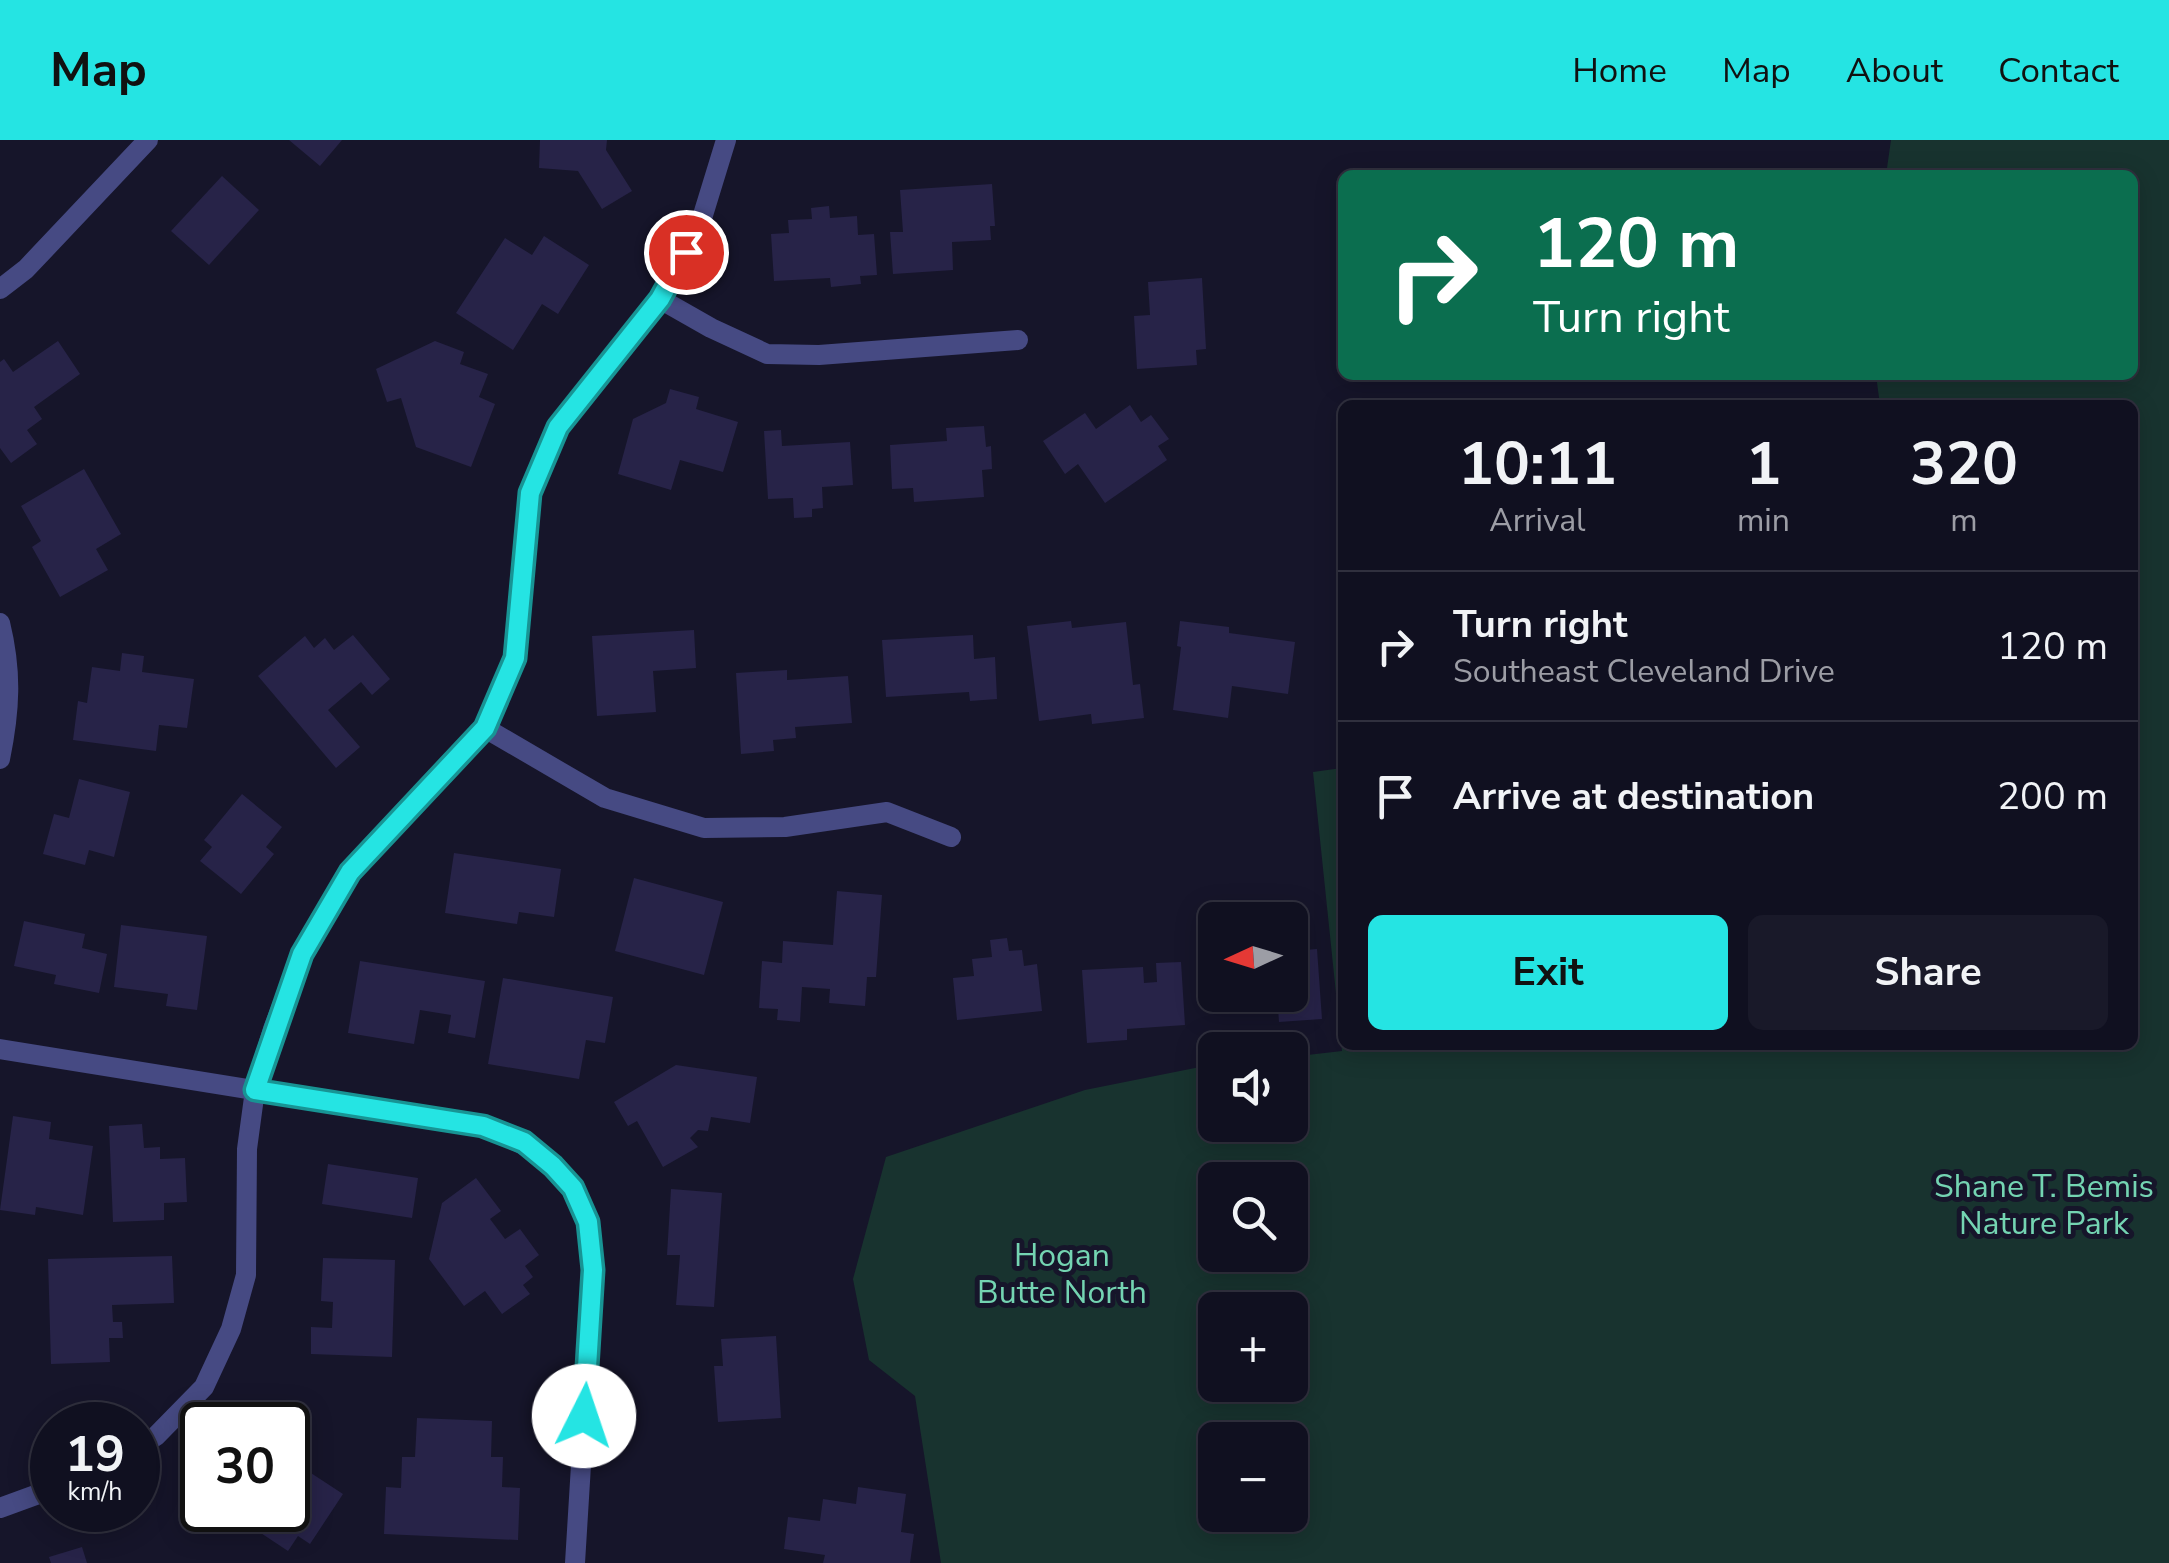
<!DOCTYPE html>
<html lang="en">
<head>
<meta charset="utf-8">
<style>
	:root { --surface:#101020; --page:#191929; --text:#f1f3f6; --muted:#9c9da5; --line:#30303e; --accent:#25e4e3 }
	body { margin:0; font-family:"Nunito Sans",sans-serif; background:var(--page); color:var(--text); height:100vh; display:flex; flex-direction:column; font-size:38px; white-space:nowrap }
	* { box-sizing:border-box; margin:0 }
	p { font-size:32px; color:var(--muted) }
	.icon { flex:none; width:55px; height:55px; fill:none; stroke:currentColor; stroke-width:2; stroke-linecap:round; stroke-linejoin:round }
	.map { position:relative; flex:1; overflow:hidden }
	.drawer { position:absolute; left:1338px; top:260px; width:800px; height:650px; display:flex; flex-direction:column; background:var(--surface); border-radius:15px; box-shadow:0 5px 25px #0003,0 0 0 2px var(--line) }
	.drawer>* { flex:none }
	.top-card { position:absolute; left:1338px; top:30px; width:800px; height:210px; border-radius:15px; box-shadow:0 5px 25px #0003,0 0 0 2px var(--line); background:#0b6e4f; color:#fff; overflow:hidden }
	.needle { width:65px; rotate:266deg }
	.controls { position:absolute; left:1198px; top:762px; display:grid; gap:20px }
	.controls a { display:grid; place-items:center; width:110px; height:110px; border-radius:15px; background:var(--surface); box-shadow:0 5px 25px #0003,0 0 0 2px var(--line); font-size:50px }
	.speed { position:absolute; left:30px; top:1262px; display:flex; gap:20px; font-size:50px; font-weight:700; text-align:center }
	.speed>* { display:grid; place-content:center; width:130px; height:130px; border-radius:50%; background:var(--surface); box-shadow:0 5px 25px #0003,0 0 0 2px var(--line); line-height:1 }
	.speed small { font-size:25px; font-weight:400 }
	.speed .limit { border:5px solid #111; border-radius:15px; background:#fff; color:#111 }
	.pin { position:absolute; display:grid; place-items:center; width:85px; height:85px; color:#fff; margin:-42px; border:5px solid #fff; border-radius:50%; box-shadow:0 2px 10px #0007 }
	.me { position:absolute; width:110px; margin:-55px; rotate:4deg; stroke-linejoin:round; filter:drop-shadow(0 0 8px #0008) }
	.turn { display:flex; align-items:center; gap:35px; height:210px; padding:0 30px; font-size:45px }
	.turn .icon { width:130px; height:130px; stroke-width:2.5 }
	.turn b { display:block; font-size:70px; line-height:85px }
	.eta { display:flex; justify-content:space-evenly; align-items:center; height:170px; text-align:center }
	.eta b { font-size:60px; font-weight:700; line-height:70px }
	.button { display:flex; gap:20px; margin-top:auto; padding:20px 30px }
	.button a { flex:1; height:115px; border-radius:15px; background:var(--accent); color:#111; font-size:40px; font-weight:700; line-height:115px; text-align:center }
	.button a+a { background:var(--page); color:var(--text) }
	ul { padding:0; list-style:none }
	li { display:flex; align-items:center; gap:30px; height:150px; padding:0 30px; border-top:2px solid var(--line) }
	li div { flex:1 }
	li b { display:block; font-size:38px }
	li em { font-style:normal }
	header { display:flex; align-items:center; gap:60px; box-sizing:border-box; height:140px; padding:0 50px; background:var(--accent); color:#111 }
	header strong { font-size:48px }
	nav { display:flex; gap:55px; margin-inline-start:auto; font-size:35px }
	.map>svg:first-child { display:block }
	.green { fill:#18332f; fill-rule:evenodd }
	.building { fill:#272348 }
	.lines { fill:none; stroke-linecap:round; stroke-linejoin:round }
	.minor { stroke:#464a83; stroke-width:20 }
	.route-casing { stroke:#189494; stroke-width:25 }
	.route { stroke:#25e4e3; stroke-width:18 }
	.labels { text-anchor:middle; stroke-width:10; stroke-linejoin:round; paint-order:stroke }
	.park-label { font-size:32px; fill:#74d4b2; stroke:#16152a }
</style>
</head>
<body>
<header>
<strong>Map</strong>
<nav><a>Home</a><a>Map</a><a>About</a><a>Contact</a></nav>
</header>
<div class="map">
<svg width="2169" height="1423" viewBox="0 0 2169 1423">
	<rect width="100%" height="100%" fill="#16152a"/>
	<!-- green -->
	<path class="green" d="M1891,0H2169V1423H941L915,1256L869,1220L853,1139L886,1017L1085,950L1215,924V985H1290V917L1342,911L1313,632L1342,628V905H2132V265H1880L1876,235H2132V35H1886ZM1215,1040H1290V1115H1215ZM1215,1170H1290V1245H1215ZM1215,1300H1290V1375H1215Z"/>
	<!-- building -->
	<g class="building">
		<path d="M289,0H342L320,26Z"/>
		<path d="M540,0H607L606,10L632,51L602,69L578,31L539,28Z"/>
		<path d="M222,36L259,70L209,125L171,91Z"/>
		<path d="M992,44L995,86H990L991,100L952,102L953,130L893,134L890,92H903L900,50Z"/>
		<path d="M829,66L830,78L857,76L858,95L874,94L877,135L860,136L861,144L831,147L830,138L774,141L771,94L789,93L788,80L812,79L811,68Z"/>
		<path d="M544,96L589,125L558,174L542,164L513,210L456,173L505,98L532,115Z"/>
		<path d="M1202,138L1206,209L1196,210L1197,225L1137,229L1134,176L1150,175L1148,142Z"/>
		<path d="M58,201L80,234L34,267L42,279L27,290L37,304L11,323L0,308V222L4,219L13,232Z"/>
		<path d="M435,201L464,212L460,224L488,234L479,257L495,264L471,327L416,307L401,258L387,262L376,229Z"/>
		<path d="M670,249L699,257L696,269L738,282L723,332L680,320L671,350L618,334L633,279L666,263Z"/>
		<path d="M1130,265L1141,282L1151,275L1169,299L1158,306L1167,320L1105,363L1078,324L1065,334L1043,301L1085,273L1096,289Z"/>
		<path d="M984,286L986,307L991,306L992,329L982,330L984,357L914,362L913,348L892,349L890,305L947,301L946,288Z"/>
		<path d="M781,290L782,306L850,302L853,345L822,347L823,368L812,369V377L794,378L793,358L768,359L764,291Z"/>
		<path d="M84,329L121,394L96,409L108,430L60,457L32,407L41,401L21,366Z"/>
		<path d="M1071,481L1072,488L1126,482L1133,545L1140,544L1144,578L1092,584L1091,574L1039,581L1027,486Z"/>
		<path d="M1180,481L1229,487V493L1295,502L1288,554L1232,546L1228,578L1173,570L1181,507L1177,506Z"/>
		<path d="M694,490L696,528L653,531L656,572L597,576L592,496Z"/>
		<path d="M353,495L390,539L372,555L361,542L328,570L360,607L336,628L258,536L305,496L314,508L325,498L334,510Z"/>
		<path d="M973,495L974,519L995,517L997,559L970,561L969,552L886,557L882,500Z"/>
		<path d="M122,513L144,516L142,532L194,539L187,588L159,585L156,611L73,600L78,561L87,563L92,527L120,531Z"/>
		<path d="M787,530V540L848,536L852,583L795,587L796,598L773,600L774,611L741,614L736,533Z"/>
		<path d="M79,639L130,652L114,717L89,710L85,725L43,714L54,674L69,678Z"/>
		<path d="M242,654L282,687L266,707L274,714L241,754L200,721L212,707L204,700Z"/>
		<path d="M454,713L561,729L554,777L519,772L517,784L445,773Z"/>
		<path d="M634,738L723,762L704,835L615,811Z"/>
		<path d="M837,751L882,755L876,837H867L865,866L829,863L830,849L802,847L800,882L777,880L778,869L759,868L762,821L782,823L783,801L833,805Z"/>
		<path d="M1274,768L1275,780H1237L1236,770Z"/>
		<path d="M24,781L85,794L82,808L107,814L99,853L54,844L56,835L14,826Z"/>
		<path d="M121,785L207,796L197,870L166,866L168,854L114,847Z"/>
		<path d="M1303,787L1305,810L1317,809L1322,879L1279,882L1277,855H1290V788Z"/>
		<path d="M1007,798L1009,811L1022,810L1024,826L1037,824L1042,871L957,880L953,838L974,836L972,819L992,817L990,800Z"/>
		<path d="M360,821L485,841L475,898L448,893L451,875L420,870L414,904L348,893Z"/>
		<path d="M1181,822L1185,885L1127,889V900L1087,903L1082,830L1143,827L1144,843L1157,842L1156,823Z"/>
		<path d="M503,838L613,857L605,903L586,900L579,939L488,924Z"/>
		<path d="M676,925L757,937L750,983L711,977L708,991L698,990L690,998L698,1007L663,1027L637,981L628,986L614,962Z"/>
		<path d="M13,976L51,982L49,999L93,1006L83,1075L36,1067L35,1075L0,1070Z"/>
		<path d="M142,984L144,1008L160,1007V1019L185,1018L187,1062L164,1063V1080L113,1082L109,986Z"/>
		<path d="M328,1024L418,1038L412,1078L322,1064Z"/>
		<path d="M476,1038L501,1071L490,1079L505,1099L520,1089L539,1115L525,1126L533,1137L523,1145L530,1154L502,1174L485,1151L464,1166L429,1119L442,1063Z"/>
		<path d="M671,1049L722,1053L714,1167L676,1165L680,1115H667Z"/>
		<path d="M172,1116L174,1163L112,1165L113,1182H122L123,1198H109L110,1222L51,1224L48,1119Z"/>
		<path d="M323,1118L395,1120L392,1217L311,1214V1187L332,1188L333,1162L321,1161Z"/>
		<path d="M776,1196L781,1278L718,1282L714,1226H723L721,1199Z"/>
		<path d="M417,1278L492,1281L491,1317H503L502,1347L520,1348L518,1400L384,1394L386,1347L401,1348L402,1317H415Z"/>
		<path d="M288,1318L343,1354L310,1404L298,1396L288,1411L226,1370H288Z"/>
		<path d="M858,1347L906,1354L901,1392L914,1394L910,1423H823L825,1415L784,1409L788,1377L820,1381L823,1359L856,1364Z"/>
		<path d="M82,1407L87,1423H51L49,1417Z"/>
	</g>
	<g class="lines">
		<!-- minor -->
		<g class="minor">
			<path d="M0,149L26,129L148,0"/>
			<path d="M660,159L711,188L767,214L819,215L1018,200"/>
			<path d="M0,483C12,532 10,570 0,619"/>
			<path d="M485,588L605,658L704,688L785,687L887,672L951,697"/>
			<path d="M0,909L483,987C530,1004 575,1030 588,1083C592,1097 592,1115 593,1130L575,1423"/>
			<path d="M138,1308L156,1296L204,1247L231,1189L246,1135L247,1009L255,950L273,889L302,814L350,732L485,588L515,518L530,353L558,287L660,159L699,88L726,0"/>
			<path d="M0,1368L52,1349"/>
		</g>
	</g>
	<g class="lines">
		<defs>
			<path id="route" d="M584,1276L593,1130L588,1082L573,1048L553,1026L524,1002L483,986L255,950L302,814L350,732L485,588L515,518L530,353L558,287L660,159L686,112"/>
		</defs>
		<!-- route casing -->
		<use href="#route" class="route-casing"/>
		<!-- route -->
		<use href="#route" class="route"/>
	</g>
	<g class="labels">
		<!-- park labels -->
		<g class="park-label">
			<text x="2044" y="1057">Shane T. Bemis<tspan x="2044" dy="37">Nature Park</tspan></text>
			<text x="1062" y="1126">Hogan<tspan x="1062" dy="37">Butte North</tspan></text>
		</g>
	</g>
</svg>
<div class="controls">
<a><svg class="needle" viewBox="-14 -14 28 28"><path d="M0-13l5 13h-10z" fill="#e53935"/><path d="M0 13l5-13h-10z" fill="#9c9da5"/></svg></a>
<a><svg class="icon" aria-label="sound" viewBox="0 0 24 24"><path d="M4 9h4l5-4v14l-5-4H4zM17 9q2 3 0 6"/></svg></a>
<a><svg class="icon" aria-label="search" viewBox="0 0 24 24"><circle cx="10" cy="10" r="6"/><path d="M15 15l6 6"/></svg></a>
<a>+</a>
<a>−</a>
</div>
<div class="speed"><div>19<small>km/h</small></div><div class="limit">30</div></div>
<div class="pin" style="left:686px;top:112px;background:#d93025"><svg class="icon" aria-label="arrive" viewBox="0 0 24 24"><path d="M6 21V4h12l-3 4 3 4H6"/></svg></div>
<svg class="me" style="left:584px;top:1276px" viewBox="-20 -20 40 40"><circle r="19" fill="#fff"/><path d="M0-13L10 11 0 6-10 11z" fill="#25e4e3"/></svg>
<div class="top-card">
<div class="turn"><svg class="icon" aria-label="right" viewBox="0 0 24 24"><path d="M7 20v-9h11M14 6l5 5-5 5"/></svg><div><b>120 m</b>Turn right</div></div>
</div>
<section class="drawer">
<div class="eta">
<div><b>10:11</b><p>Arrival</p></div>
<div><b>1</b><p>min</p></div>
<div><b>320</b><p>m</p></div>
</div>
<ul>
<li><svg class="icon" aria-label="right" viewBox="0 0 24 24"><path d="M7 20v-9h11M14 6l5 5-5 5"/></svg><div><b>Turn right</b><p>Southeast Cleveland Drive</p></div><em>120 m</em></li>
<li><svg class="icon" aria-label="arrive" viewBox="0 0 24 24"><path d="M6 21V4h12l-3 4 3 4H6"/></svg><div><b>Arrive at destination</b></div><em>200 m</em></li>
</ul>
<div class="button"><a>Exit</a><a>Share</a></div>
</section>
</div>
</body>
</html>
